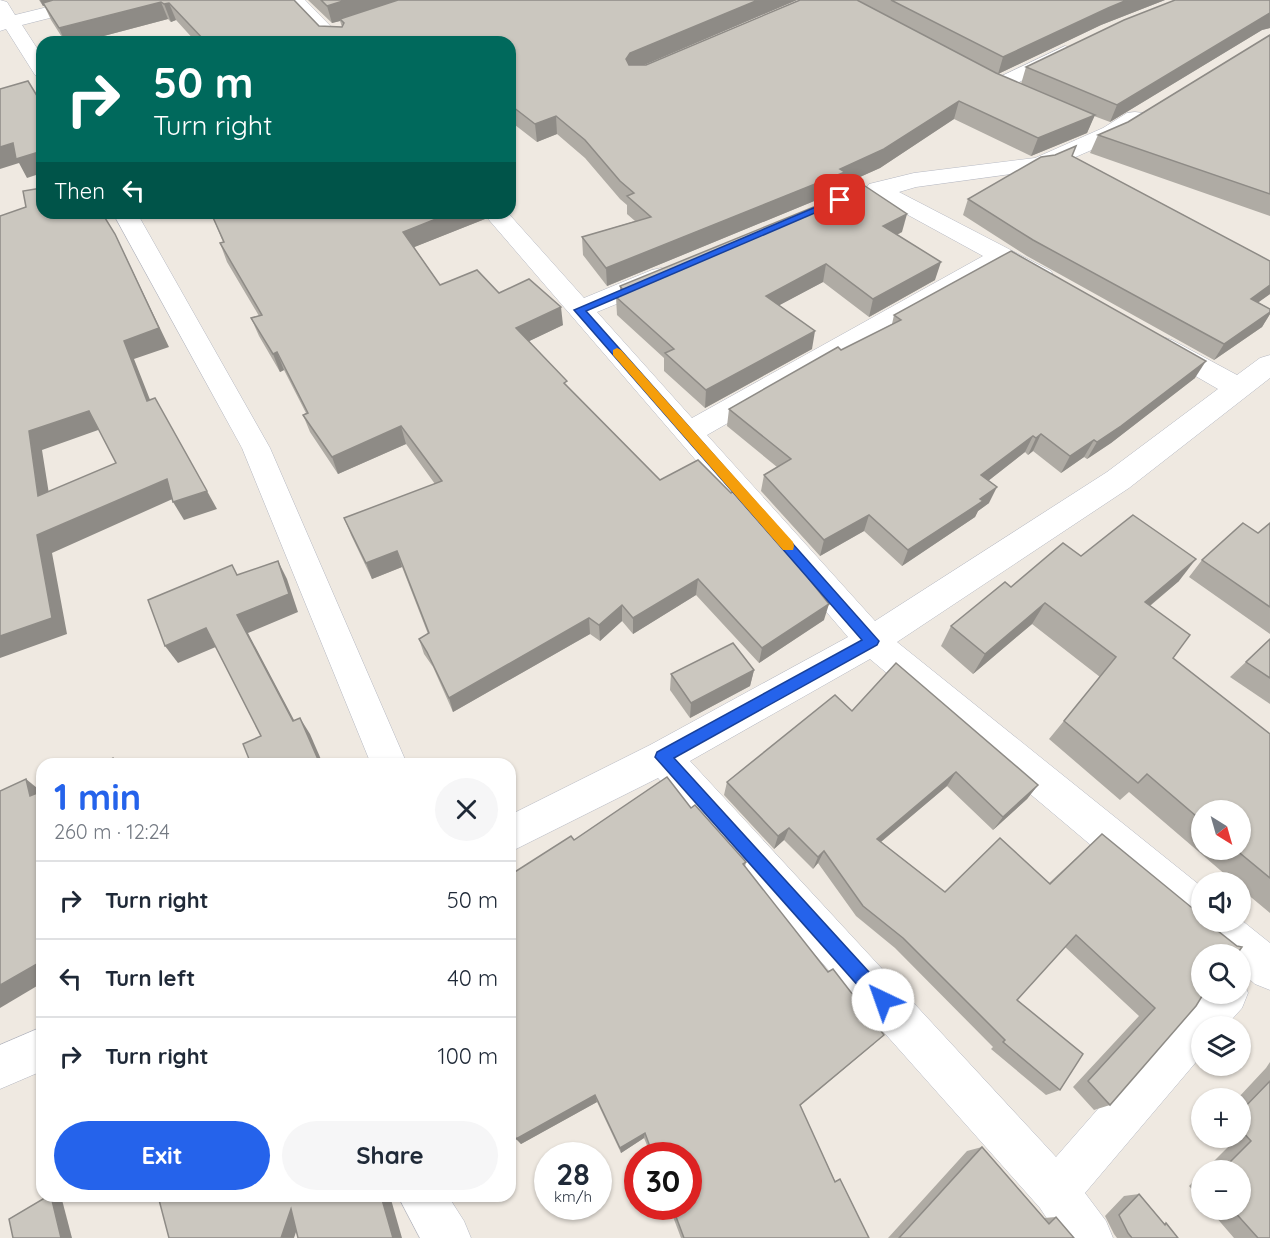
<!DOCTYPE html>
<html lang="en">
<head>
<meta charset="utf-8">
<style>
	:root { --surface:#fff; --page:#f6f6f7; --text:#1f2937; --muted:#747a83; --line:#e0e1e3; --accent:#2563eb }
	body { margin:0; font-family:Quicksand,sans-serif; background:var(--page); color:var(--text); height:100vh; display:flex; flex-direction:column; font-size:22px; white-space:nowrap }
	* { box-sizing:border-box; margin:0 }
	p { font-size:20px; color:var(--muted) }
	.icon { flex:none; width:33px; height:33px; fill:none; stroke:currentColor; stroke-width:2; stroke-linecap:round; stroke-linejoin:round }
	.map { position:relative; flex:1; overflow:hidden }
	.details { position:absolute; left:36px; top:758px; width:480px; height:444px; display:flex; flex-direction:column; background:var(--surface); border-radius:18px; box-shadow:0 2px 4px #0004 }
	.details>* { flex:none }
	.guide { position:absolute; left:36px; top:36px; width:480px; height:183px; border-radius:18px; box-shadow:0 2px 4px #0004; background:#00695c; color:#fff; overflow:hidden }
	.needle { width:39px; rotate:143deg }
	.buttons { position:absolute; left:1191px; top:800px; display:grid; gap:12px }
	.buttons a { display:grid; place-items:center; width:60px; height:60px; border-radius:50%; background:var(--surface); box-shadow:0 2px 4px #0004; font-size:30px }
	.speed { position:absolute; left:534px; top:1142px; display:flex; gap:12px; font-size:30px; font-weight:700; text-align:center }
	.speed>* { display:grid; place-content:center; width:78px; height:78px; border-radius:50%; background:var(--surface); box-shadow:0 2px 4px #0004; line-height:1 }
	.speed small { font-size:15px; font-weight:400 }
	.speed .limit { border:9px solid #d22; background:#fff; color:#111 }
	.pin { position:absolute; display:grid; place-items:center; width:51px; height:51px; color:#fff; margin:-26px; border-radius:12px; box-shadow:0 3px 9px #0006 }
	.me { position:absolute; width:66px; margin:-33px; rotate:318deg; stroke-linejoin:round; filter:drop-shadow(0 0 4px #0008) }
	.turn { display:flex; align-items:center; gap:21px; height:126px; padding:0 18px; font-size:27px }
	.turn .icon { width:78px; height:78px; stroke-width:2.5 }
	.turn b { display:block; font-size:42px; line-height:51px }
	.then { display:flex; align-items:center; height:57px; padding:0 18px; background:#0003; gap:12px; font-size:22px }
	.round { display:grid; place-items:center; flex:none; width:63px; height:63px; border-radius:32px; background:var(--page) }
	.summary { display:flex; align-items:center; justify-content:space-between; height:102px; padding:0 18px }
	h1 { font-size:36px; font-weight:800; line-height:45px; color:var(--accent) }
	.primary-button { display:flex; gap:12px; margin-top:auto; padding:12px 18px }
	.primary-button a { flex:1; height:69px; border-radius:36px; background:var(--accent); color:#fff; font-size:24px; font-weight:800; line-height:69px; text-align:center }
	.primary-button a+a { background:var(--page); color:var(--text) }
	ul { padding:0; list-style:none }
	li { display:flex; align-items:center; gap:18px; height:78px; padding:0 18px; border-top:2px solid var(--line) }
	li div { flex:1 }
	li b { display:block; font-size:22px }
	li em { font-style:normal }
	.map>svg:first-child { display:block }
	.lines { fill:none; stroke-linecap:round; stroke-linejoin:round }
	.minor-casing { stroke:#b4b7c1; stroke-width:1 }
	.minor { fill:#fff; fill-rule:evenodd }
	.wall { fill:#afaba4; fill-rule:evenodd }
	.shaded-wall { fill:#8e8b86 }
	.building { fill:#cbc7bf; stroke:#8e8b86; stroke-width:1.5; fill-rule:evenodd }
	.route { fill:#2563eb; stroke:#184099; stroke-width:1.5 }
	.slow { fill:#f59e0b }
</style>
</head>
<body>
<div class="map">
<svg width="1270" height="1238" viewBox="0 0 1270 1238">
	<rect width="100%" height="100%" fill="#efe9e1"/>
	<g class="lines">
		<defs>
			<g id="minor">
				<path d="M0,0L7,2L15,15L76,0H107L105,4L22,25L42,56V77L35,75L6,29L0,31Z"/>
				<path d="M286,0H305L346,42H325Z"/>
				<path d="M1065,46L1072,48L1075,52L1072,56L1005,89H991L988,85L991,81Z"/>
				<path d="M1135,112L1143,113L1146,118L1143,123L1119,138L1048,169L916,187L899,192L1051,271L1054,277L1051,283C1033,287 1017,274 1002,266L707,435L875,621L1107,472L1218,389L1154,352L1150,346L1154,340L1163,337L1172,340L1237,375L1260,358L1270,355V378L1129,488L897,642L1202,887V921H1240V919L1270,943V990L1255,984L1240,971V954H1220L1197,935L1195,930L1188,927L870,659L690,761L1056,1157L1202,990V993H1240L1242,978L1248,993L1242,1008L1226,1026H1202V1055L1085,1193L1106,1221L1113,1238H1060L1040,1208L658,778L510,852V815L650,745L848,637L483,213H508L584,298L652,270L661,268L670,270L673,276L670,282L597,312L692,418L983,256L877,198L830,212L822,210L818,205L822,200L867,187L869,184L914,173L1035,158L1103,128L1127,113Z"/>
				<path d="M113,213H137L270,448L407,764H371L242,448Z"/>
				<path d="M42,1027V1071L0,1089V1045Z"/>
				<path d="M398,1196H448L464,1221L471,1238H420Z"/>
			</g>
		</defs>
		<!-- minor casing -->
		<use href="#minor" class="minor-casing"/>
		<!-- minor -->
		<use href="#minor" class="minor"/>
	</g>
	<!-- wall -->
	<g class="wall">
		<path d="M39,0H294L319,26L342,27L340,21L332,23L308,0H797L644,65H646L800,0H1165L1101,25L998,74L1021,84L1026,67L1270,0V28L1262,30L1110,122L1094,116L1087,133L1031,156L954,119L880,168L842,185L841,190L607,286L583,255L582,237L635,221L627,214V205L620,199L585,158L557,134L537,142L515,125L510,127V42H196L176,20L171,22L168,19L81,42H65L51,20L44,5L43,6Z"/>
		<path d="M1270,35V216L1090,153L1098,135L1128,122Z"/>
		<path d="M1072,156L1270,261V294L1258,302L1270,309V314L1262,327L1214,360L1027,256L963,215L968,199Z"/>
		<path d="M211,213L485,219L414,247L440,285L499,293L563,325L529,341L568,387L660,480L810,581L824,620L759,663L696,595L633,634L622,621L600,641L590,634L453,712L433,667L424,654L419,639L428,634L402,567L372,579L351,535L344,518L435,484L406,444L338,474L310,432L303,415L306,413L284,370L280,372L259,336L251,318L259,316L227,262L220,243L223,242Z"/>
		<path d="M902,232L897,235L935,280L869,317L823,282L779,305L812,349L705,408L664,371V358L617,315L616,297L620,295V286Z"/>
		<path d="M894,315L1195,378L1111,443L1087,459L1084,457L1061,473L1033,451L1028,455L1025,452L988,481L989,503L978,511L975,517L902,566L864,531L820,556L761,491L764,475L777,467L727,426L729,409L892,324Z"/>
		<path d="M1270,523V634L1189,577L1202,560L1258,533Z"/>
		<path d="M1081,556L1179,581L1150,606L1173,658L1270,734V913L1240,888V882H1234L1129,792L1120,800L1049,739L1100,677L1032,624L973,674L941,646L951,626ZM1202,810L1240,849H1202Z"/>
		<path d="M1270,639V704L1230,677Z"/>
		<path d="M754,670L750,686L690,718L670,690L671,674Z"/>
		<path d="M852,711L1038,785L1027,799L993,830L947,786L881,842L945,892L1049,883L1102,834L1202,993H1207L1203,995L1110,1105L1094,1110L1073,1087L1139,1016L1065,947L1017,1000L1060,1090L1046,1095L991,1049L993,1047L895,948L856,916L818,863L813,869L784,840L774,849L724,795L727,782Z"/>
		<path d="M691,808L746,862L745,867L874,1044L800,1106L835,1181L840,1179L869,1238H681L669,1206H688V1155H651L644,1138L621,1153L597,1102L521,1144L515,1136L510,1140V875L574,840Z"/>
		<path d="M1270,1062V1238H1234L1209,1209H1240V1170H1205L1230,1145L1222,1137H1240V1098H1238L1266,1068Z"/>
		<path d="M982,1147L1044,1218L1056,1217L1074,1238H888L967,1151Z"/>
		<path d="M1202,1173V1201L1189,1186Z"/>
		<path d="M1139,1194L1164,1223H1166L1178,1238H1117L1114,1234L1105,1216L1124,1196Z"/>
	</g>
	<!-- shaded-wall -->
	<g class="shaded-wall">
		<path d="M40,0H67L43,6Z"/>
		<path d="M346,0H402L340,19V21L332,23L327,6Z"/>
		<path d="M758,0H797L630,71L626,59L630,53Z"/>
		<path d="M1127,0H1165L1101,25L998,74L1003,57L1108,8Z"/>
		<path d="M161,2L168,19L81,42H65L59,28Z"/>
		<path d="M169,3L176,20L171,22L164,4Z"/>
		<path d="M1270,13V28L1262,30L1110,122L1117,105Z"/>
		<path d="M959,101L954,119L880,168L842,185L841,190L607,286L606,268L840,169Z"/>
		<path d="M513,107L515,125L510,127V108Z"/>
		<path d="M1095,115L1087,133L1031,156L1038,138Z"/>
		<path d="M556,116L557,134L537,142L535,124Z"/>
		<path d="M13,143L42,151V173L27,178L19,163L0,169V147Z"/>
		<path d="M451,213H484L485,219L407,250L403,232Z"/>
		<path d="M907,214L902,232L878,244L883,226Z"/>
		<path d="M115,234L169,347L134,359L158,420L147,401L124,341Z"/>
		<path d="M941,262L935,280L869,317L873,299Z"/>
		<path d="M826,264L823,282L763,314L766,296Z"/>
		<path d="M1270,285V294L1241,315L1251,299Z"/>
		<path d="M561,307L563,325L519,346L516,328Z"/>
		<path d="M1270,312V314L1262,327L1214,360L1224,344Z"/>
		<path d="M815,331L812,349L705,408L706,390Z"/>
		<path d="M277,352L284,370L280,372L273,354Z"/>
		<path d="M1206,361L1195,378L1111,443L1087,459L1097,442Z"/>
		<path d="M89,411L101,429L42,450L52,513L38,496L29,431Z"/>
		<path d="M401,426L406,444L338,474L332,457Z"/>
		<path d="M1041,434L1033,451L1028,455L1036,438Z"/>
		<path d="M1033,436L1025,452L974,492L981,475Z"/>
		<path d="M1094,440L1084,457L1061,473L1070,456Z"/>
		<path d="M167,479L177,497L52,553L67,634L0,658V636L37,535Z"/>
		<path d="M997,487L989,503L978,511L975,517L902,566L908,550Z"/>
		<path d="M207,491L217,509L184,520L173,502Z"/>
		<path d="M869,515L864,531L820,556L824,540Z"/>
		<path d="M397,551L402,567L372,579L366,563Z"/>
		<path d="M1196,559L1179,581L1129,623L1145,602Z"/>
		<path d="M278,561L287,579L298,612L248,633L303,737L293,721L237,615Z"/>
		<path d="M698,579L696,595L633,634V618Z"/>
		<path d="M1045,603L1032,624L973,674L985,654Z"/>
		<path d="M829,604L824,620L759,663L762,648Z"/>
		<path d="M622,605V621L600,641L599,625Z"/>
		<path d="M589,618L590,634L453,712L449,698Z"/>
		<path d="M206,628L218,646L178,663L165,646Z"/>
		<path d="M754,670L750,686L690,718L691,703Z"/>
		<path d="M300,718L310,734L323,764H320Z"/>
		<path d="M956,772L947,786L870,851L877,839Z"/>
		<path d="M26,779L42,792L30,796Z"/>
		<path d="M1038,785L1027,799L993,830L1003,817Z"/>
		<path d="M789,828L784,840L774,849L778,836Z"/>
		<path d="M824,851L818,863L813,869L818,857Z"/>
		<path d="M37,964L42,983L0,1008V985Z"/>
		<path d="M595,1095L597,1102L521,1144L516,1139Z"/>
		<path d="M513,1129L518,1135L510,1140V1131Z"/>
		<path d="M645,1133L644,1138L621,1153L620,1148Z"/>
		<path d="M51,1196H61L72,1238H61Z"/>
		<path d="M381,1196H390L402,1238H393Z"/>
		<path d="M291,1209L303,1211L294,1238H281Z"/>
	</g>
	<!-- building -->
	<g class="building">
		<path d="M53,0H294L319,26L342,27L344,23L340,19L398,0H758L630,53L626,59L629,65H646L800,0H857L996,73L1095,115L1038,138L959,101L884,149L840,169L845,172L606,268L582,237L651,217L627,196L634,193L620,181L585,140L556,116L535,124L513,107L510,108V42H206L169,3L164,4L161,2L59,28L43,3Z"/>
		<path d="M321,0H346L327,6Z"/>
		<path d="M891,0H1127L1108,8L1003,57Z"/>
		<path d="M1175,0H1270V13L1117,105L1026,67L1124,20Z"/>
		<path d="M1270,35V194L1098,135L1128,122Z"/>
		<path d="M28,81L42,104V151L16,159L13,143L0,147V89Z"/>
		<path d="M1076,146L1072,156L1270,261V285L1251,299L1270,309V312L1224,344L1033,240L968,199L1041,157L1055,155Z"/>
		<path d="M865,186L907,214L883,226L941,262L873,299L826,264L766,296L815,331L706,390L665,353L674,349L616,297L625,293L620,286Z"/>
		<path d="M42,188V213H102L115,234L159,328L124,341L147,401L155,398L207,491L173,502L167,479L37,535L52,618L0,636V216L26,207L23,191ZM89,411L116,463L38,496L29,431Z"/>
		<path d="M211,213H451L403,232L440,285L477,270L499,293L529,279L561,307L516,328L567,381L564,383L660,480L698,460L731,493L735,490L811,577L809,579L829,604L762,648L698,579L633,618L622,605L599,625L589,618L449,698L427,652L419,639L429,633L397,551L366,563L344,518L442,481L401,426L332,457L303,415L308,413L277,352L273,354L251,318L262,315L220,243L224,242Z"/>
		<path d="M1011,251L1206,361L1121,426L1097,442L1094,440L1070,456L1041,434L1036,438L1033,436L981,475L997,487L980,499L983,501L908,550L869,515L824,540L764,475L791,459L729,409L838,347L841,350L901,320L894,315Z"/>
		<path d="M1133,515L1196,559L1145,602L1190,635L1173,658L1270,734V878L1235,849H1240V810H1202V821L1147,774L1138,783L1064,721L1116,657L1045,603L985,654L951,626L1005,582L1011,587L1063,543L1081,556Z"/>
		<path d="M1243,523L1258,533L1270,523V607L1202,560Z"/>
		<path d="M278,561L289,594L237,615L293,721L300,718L320,764H251L243,744L261,736L206,628L165,646L148,600L232,565L237,575Z"/>
		<path d="M1270,639V678L1246,662Z"/>
		<path d="M733,643L754,670L691,703L671,674Z"/>
		<path d="M896,663L1038,785L1003,817L956,772L877,839L945,892L1000,838L1050,884L1102,834L1202,916V921H1211L1213,927L1237,946L1242,947L1237,954H1202V993H1204L1196,1006L1110,1105L1088,1081L1155,1008L1076,935L1017,1000L1083,1054L1060,1090L1003,1042L1005,1040L903,938L863,906L824,851L818,857L789,828L778,836L727,782L835,695L852,711Z"/>
		<path d="M113,758L115,764H102Z"/>
		<path d="M667,777L691,808L695,805L746,862L743,864L828,972L833,969L884,1035L800,1105L835,1182L840,1179L869,1238H684L672,1206H688V1155H653L645,1133L620,1148L595,1095L516,1139L513,1129L510,1131V875L571,836L574,840Z"/>
		<path d="M26,779L30,796L42,791V985L37,964L0,985V791Z"/>
		<path d="M1270,1081V1238H1258L1232,1209H1240V1170H1222L1251,1141L1240,1129V1112Z"/>
		<path d="M982,1147L1049,1224L1056,1217L1074,1238H899Z"/>
		<path d="M1139,1194L1165,1225L1166,1223L1178,1238H1132L1128,1233L1119,1215Z"/>
		<path d="M48,1196H51L61,1238H13L9,1219Z"/>
		<path d="M158,1196H381L393,1238H298L291,1209L281,1238H169Z"/>
	</g>
	<!-- route -->
	<path class="route" d="M837,198L845,200L586,311L879,641L877,645L674,758L889,994L892,1000L889,1007L883,1009L877,1007L655,757L657,752L862,640L574,310Z"/>
	<!-- slow -->
	<path class="slow" d="M617,348L621,350L793,542L794,546L793,550H783L613,355V350Z"/>
</svg>
<div class="buttons">
<a><svg class="needle" viewBox="-14 -14 28 28"><path d="M0-13l5 13h-10z" fill="#e53935"/><path d="M0 13l5-13h-10z" fill="#747a83"/></svg></a>
<a><svg class="icon" aria-label="sound" viewBox="0 0 24 24"><path d="M4 9h4l5-4v14l-5-4H4zM17 9q2 3 0 6"/></svg></a>
<a><svg class="icon" aria-label="search" viewBox="0 0 24 24"><circle cx="10" cy="10" r="6"/><path d="M15 15l6 6"/></svg></a>
<a><svg class="icon" aria-label="layers" viewBox="0 0 24 24"><path d="M12 4l9 5-9 5-9-5zM3 14l9 5 9-5"/></svg></a>
<a>+</a>
<a>−</a>
</div>
<div class="speed"><div>28<small>km/h</small></div><div class="limit">30</div></div>
<div class="pin" style="left:840px;top:200px;background:#d93025"><svg class="icon" aria-label="arrive" viewBox="0 0 24 24"><path d="M6 21V4h12l-3 4 3 4H6"/></svg></div>
<svg class="me" style="left:883px;top:1000px" viewBox="-20 -20 40 40"><circle r="19" fill="#fff"/><path d="M0-13L10 11 0 6-10 11z" fill="#2563eb"/></svg>
<div class="guide">
<div class="turn"><svg class="icon" aria-label="right" viewBox="0 0 24 24"><path d="M7 20v-9h11M14 6l5 5-5 5"/></svg><div><b>50 m</b>Turn right</div></div>
<div class="then">Then<svg class="icon" aria-label="left" viewBox="0 0 24 24"><path d="M17 20v-9H6M10 6l-5 5 5 5"/></svg></div>
</div>
<section class="details">
<div class="summary"><div><h1>1 min</h1><p>260 m · 12:24</p></div><a class="round"><svg class="icon" aria-label="close" viewBox="0 0 24 24"><path d="M6 6l12 12M18 6L6 18"/></svg></a></div>
<ul>
<li><svg class="icon" aria-label="right" viewBox="0 0 24 24"><path d="M7 20v-9h11M14 6l5 5-5 5"/></svg><div><b>Turn right</b></div><em>50 m</em></li>
<li><svg class="icon" aria-label="left" viewBox="0 0 24 24"><path d="M17 20v-9H6M10 6l-5 5 5 5"/></svg><div><b>Turn left</b></div><em>40 m</em></li>
<li><svg class="icon" aria-label="right" viewBox="0 0 24 24"><path d="M7 20v-9h11M14 6l5 5-5 5"/></svg><div><b>Turn right</b></div><em>100 m</em></li>
</ul>
<div class="primary-button"><a>Exit</a><a>Share</a></div>
</section>
</div>
</body>
</html>
